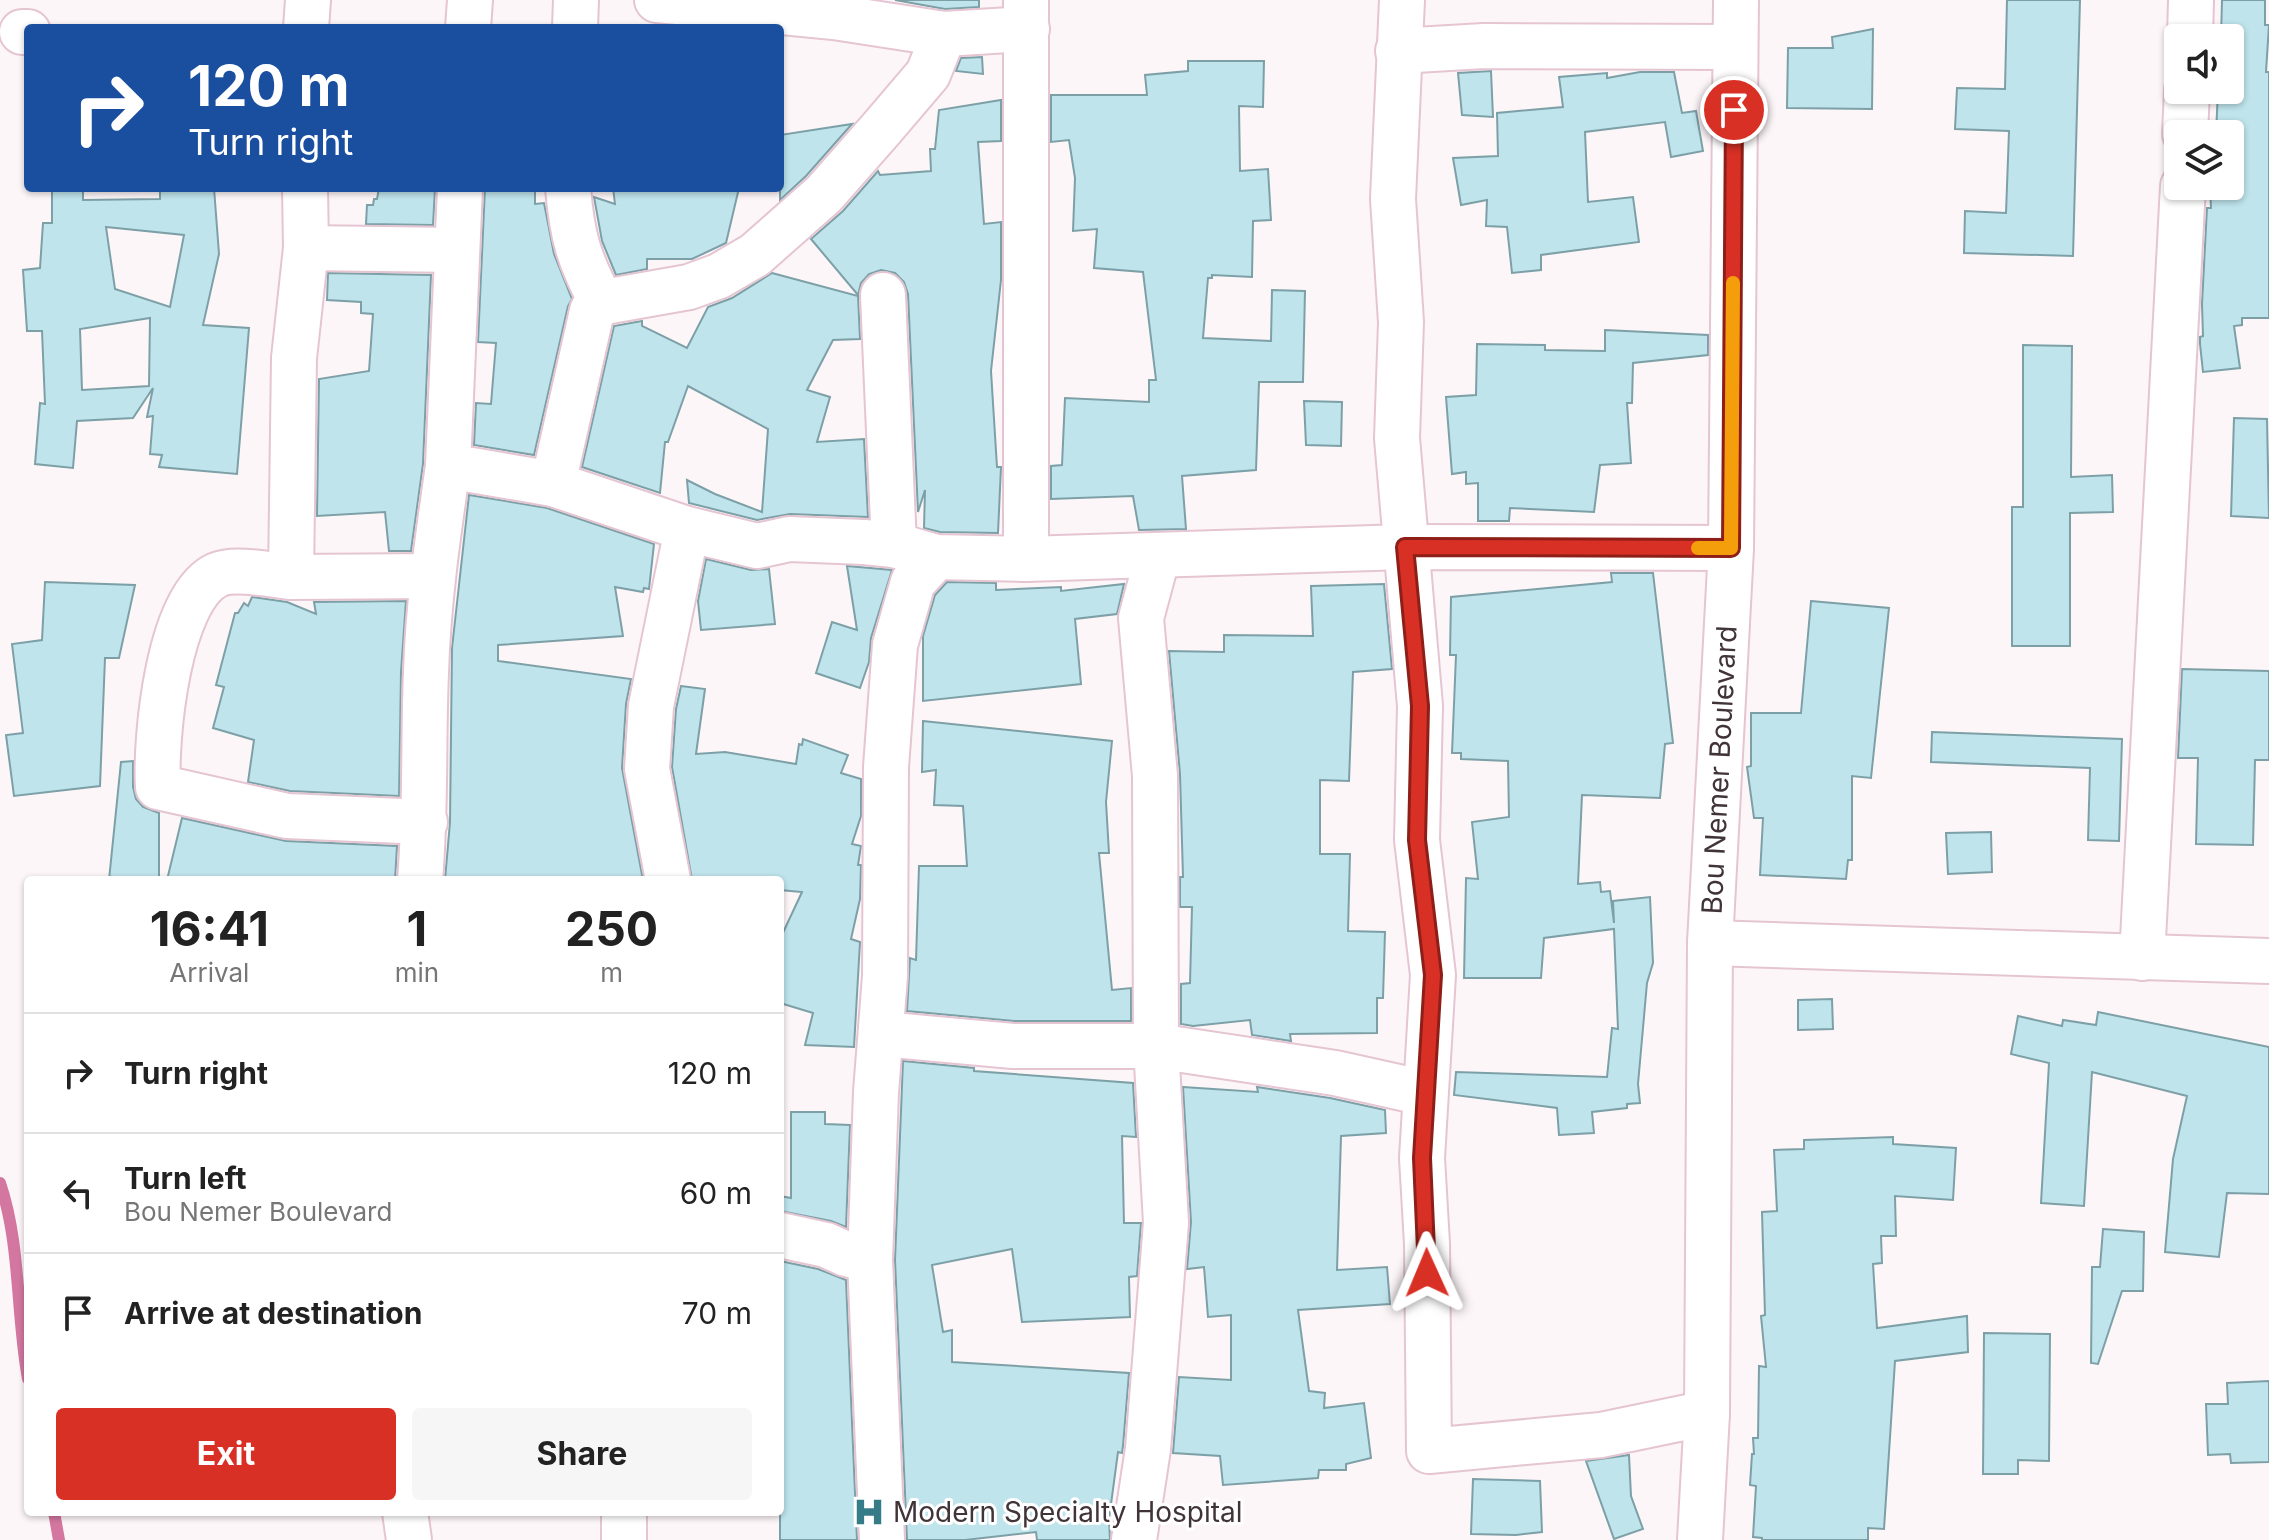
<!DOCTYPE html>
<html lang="en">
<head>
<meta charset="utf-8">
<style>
	:root { --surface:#fff; --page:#f6f6f6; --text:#222; --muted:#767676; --line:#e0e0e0; --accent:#d93025 }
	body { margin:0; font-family:Inter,sans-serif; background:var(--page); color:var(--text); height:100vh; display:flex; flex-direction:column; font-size:30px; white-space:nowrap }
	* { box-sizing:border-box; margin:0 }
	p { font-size:26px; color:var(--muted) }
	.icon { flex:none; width:44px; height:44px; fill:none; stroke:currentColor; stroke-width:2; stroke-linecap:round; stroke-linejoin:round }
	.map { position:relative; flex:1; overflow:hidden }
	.panel { position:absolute; left:24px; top:876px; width:760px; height:640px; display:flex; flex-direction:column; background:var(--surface); border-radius:8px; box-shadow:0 2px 6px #0004 }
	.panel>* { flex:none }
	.hud { position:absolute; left:24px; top:24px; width:760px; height:168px; border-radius:8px; box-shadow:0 2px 6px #0004; background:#1a4fa0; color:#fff; overflow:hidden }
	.buttons { position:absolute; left:2164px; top:24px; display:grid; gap:16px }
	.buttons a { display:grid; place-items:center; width:80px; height:80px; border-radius:8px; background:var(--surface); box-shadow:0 2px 6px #0004; font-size:40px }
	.pin { position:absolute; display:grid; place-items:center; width:68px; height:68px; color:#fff; margin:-34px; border:4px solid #fff; border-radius:50%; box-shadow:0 2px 8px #0007 }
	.me { position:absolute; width:88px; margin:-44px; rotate:359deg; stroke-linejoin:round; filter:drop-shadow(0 0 6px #0008) }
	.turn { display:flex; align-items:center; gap:28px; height:168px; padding:0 32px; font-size:36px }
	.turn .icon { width:104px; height:104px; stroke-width:2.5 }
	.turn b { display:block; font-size:56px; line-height:68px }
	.eta { display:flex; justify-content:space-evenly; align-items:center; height:136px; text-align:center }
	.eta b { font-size:48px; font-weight:700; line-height:56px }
	.primary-button { display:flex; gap:16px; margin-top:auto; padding:16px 32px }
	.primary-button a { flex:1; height:92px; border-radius:8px; background:var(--accent); color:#fff; font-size:32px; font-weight:700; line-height:92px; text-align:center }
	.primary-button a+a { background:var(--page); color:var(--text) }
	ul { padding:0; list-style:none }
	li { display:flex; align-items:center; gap:24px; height:120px; padding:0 32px; border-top:2px solid var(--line) }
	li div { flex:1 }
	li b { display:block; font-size:30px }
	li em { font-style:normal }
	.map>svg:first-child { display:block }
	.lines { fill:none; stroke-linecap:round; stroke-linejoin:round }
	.stream { stroke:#d377a1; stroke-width:12 }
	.building { fill:#bfe4ec; stroke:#7da0a7; stroke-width:2; fill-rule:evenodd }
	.minor-casing { stroke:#e5c5d2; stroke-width:48 }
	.minor { stroke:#fff; stroke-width:44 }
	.route-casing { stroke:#8d1f18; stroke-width:20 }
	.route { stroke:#d93025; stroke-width:14 }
	.slow { stroke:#f59e0b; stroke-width:14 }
	.labels { text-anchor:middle; stroke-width:6; stroke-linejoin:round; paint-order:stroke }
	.street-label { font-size:28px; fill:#413439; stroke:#fff }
	.poi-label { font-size:28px; fill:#413439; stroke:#fff; text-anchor:start }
</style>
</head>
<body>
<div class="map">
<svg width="2269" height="1540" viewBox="0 0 2269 1540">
	<rect width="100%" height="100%" fill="#fdf6f9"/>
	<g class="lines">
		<!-- stream -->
		<g class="stream">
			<path d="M0,1183C21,1245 16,1314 28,1379"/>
			<path d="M54,1512L59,1540"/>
		</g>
	</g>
	<!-- building -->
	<g class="building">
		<path d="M895,0H979V7L945,9Z"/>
		<path d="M2007,0H2080L2073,256L1964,253L1965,211L2006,213L2009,131L1955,129L1957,88L2005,89Z"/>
		<path d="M2222,0H2265V25H2269L2266,72H2269V318H2242V325L2234,326L2240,368L2203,372L2200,344V337L2203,336L2202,304L2207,208H2211L2210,186H2230V134H2216L2218,90H2230V38H2221Z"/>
		<path d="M1873,29L1872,109L1787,108L1788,48H1833L1832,37Z"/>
		<path d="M982,57L983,74L956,71L961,58Z"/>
		<path d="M1188,61H1264L1263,107L1239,106L1240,171L1268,169L1271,220L1253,221L1252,277L1212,275V278H1208L1203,338L1271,341L1272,290L1305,291L1303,382H1259L1256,470L1182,476L1186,529L1139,530L1133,496L1051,499V466L1062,465L1065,398L1149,402V380H1156L1143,272L1094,268L1097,229L1073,231L1075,178L1069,140L1051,142V95H1147L1145,75L1188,71Z"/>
		<path d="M1491,71L1493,117L1462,115L1458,73Z"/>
		<path d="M1640,72H1674L1682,113L1696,111L1703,151L1671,157L1665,122L1585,132L1588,202L1633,197L1639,242L1541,255V270L1512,273L1507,227L1486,226L1487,200L1461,205L1453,158L1498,156L1497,113L1563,107L1559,77L1607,73V78Z"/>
		<path d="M1001,100V141L978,142L984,224L1001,222V280L991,371L997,467H1001L998,533L940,532L924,528L925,490L918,512L908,294L904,282L895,273L881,270L869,274L861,283L858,295L811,239L843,211L878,171L880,175L931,171L930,149H935L939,110Z"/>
		<path d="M852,124L806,176L780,200V135Z"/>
		<path d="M52,188H83V200L160,199V188H214L219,254L203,325L249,328L237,474L159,467L162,455L150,454L153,416L147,417L153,388L133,418L77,421L73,468L35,464L40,403L45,404L42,331H27L23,270L40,268L43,223H52ZM106,227L184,235L170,307L115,289ZM150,318L149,386L82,390L80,329Z"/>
		<path d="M379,188H435L433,225L366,224L367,205H373L374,199H377Z"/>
		<path d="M485,188H535V204L544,203L554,254L572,299L568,306L534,455L474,445L476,403L491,404L496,343L478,342Z"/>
		<path d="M613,188H739L726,243L692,259H647V269L616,275L602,241L594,197L615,204Z"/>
		<path d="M328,273L431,275L423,464L411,551H389L385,512L317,516L319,379L369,371L373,314L361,313V302L327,300Z"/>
		<path d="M772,273L858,296L860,339L833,340L807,390L830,397L817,442L864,439L868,517L790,514L757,520L689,503L687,480L715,494L762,512L768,429L688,386L668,442H665L660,493L582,467L614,326L642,321V326L687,348L708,307L732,298Z"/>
		<path d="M1605,330L1708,335V355L1633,363L1632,403H1627L1631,463L1600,465L1594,512L1510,508L1509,521H1478V483L1466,484V472L1452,474L1446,397L1476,395L1477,344L1545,345V350L1605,351Z"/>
		<path d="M2023,345L2072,346L2071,477L2112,475L2113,512L2070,513V646H2012V507H2023Z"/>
		<path d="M1304,401L1342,402L1341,446L1306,445Z"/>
		<path d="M2234,418L2267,419L2269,518L2231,516Z"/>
		<path d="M469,495L547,508L654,544L649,589L644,588L643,592L615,587L623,636L498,645V661L631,679L626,704L622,768L643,880H445L450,822L452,648Z"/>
		<path d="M706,559L751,570L769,569L775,624L701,630L698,601Z"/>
		<path d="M847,566L892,570L871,638L869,662L860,688L816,673L832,622L857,630Z"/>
		<path d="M1611,573H1653L1673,743L1665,744L1660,798L1582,795L1578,884L1600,882L1601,892L1610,891L1614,923L1613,901L1650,897L1653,963L1647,983L1638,1084L1640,1103L1627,1104V1108L1592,1112L1594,1133L1559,1135L1557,1108L1454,1095L1456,1072L1607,1077L1612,1028L1618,1029L1614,929L1544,938L1541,978H1464L1466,878L1478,879L1472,822L1509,817L1508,761L1461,759V753H1452L1456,655H1450L1451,597L1612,582Z"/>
		<path d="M45,582L135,585L119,658H105L100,786L14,796L6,735L23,733L12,644L42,640Z"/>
		<path d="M947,582L996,583V590L1061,587V591L1124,584L1117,614L1075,619L1081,684L923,701V636L935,595Z"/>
		<path d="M1384,584L1392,669L1353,672L1349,781L1320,780V854H1350L1348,931L1385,932L1383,998H1377V1033L1290,1034L1291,1041L1252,1035L1250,1020L1193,1026L1181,1024V984L1190,983L1192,907H1180V877H1183L1180,774L1169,651L1224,652V635L1313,636L1311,586Z"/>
		<path d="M252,597L287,602L316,614L314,602L406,601L401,672L399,796L290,791L248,782L254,740L213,728L224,687L216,685L235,613H238L244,603L248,606Z"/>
		<path d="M1811,601L1889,608L1871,778L1852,776V860H1848L1846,879L1760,875L1763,818H1754L1747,767L1751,766V713H1801Z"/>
		<path d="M2182,669L2269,671V760H2255L2253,845L2196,844L2198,758H2178Z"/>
		<path d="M681,686L705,689L696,754L725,752L796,764L799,744L802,745L803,739L848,755L841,773L861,779V816L852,844L861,846L858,865H861L860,899L851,939L860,942L854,1047L805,1045L813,1013L780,1003V939L802,892L780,890V880H692L672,767L676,709Z"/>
		<path d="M923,721L1112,741L1106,802L1109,853H1099L1112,990L1131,988V1021H1014L907,1011L910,958L916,960L919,866H967L963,806L934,805L936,770L922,772Z"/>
		<path d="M1932,732L2122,739L2119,841L2088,840L2090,768L1931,762Z"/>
		<path d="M133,761V787L136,799L143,807L159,813V880H109L121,762Z"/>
		<path d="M182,818L286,841L397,846L395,880H167Z"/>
		<path d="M1991,832L1992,872L1948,874L1946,833Z"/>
		<path d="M1832,999L1833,1029L1798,1030V1000Z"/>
		<path d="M2098,1012L2269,1047V1194L2227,1193L2219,1257L2165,1252L2173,1159L2187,1096L2092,1072L2084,1206L2041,1203L2049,1063L2011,1054L2018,1016L2062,1026L2063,1020L2096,1025Z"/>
		<path d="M903,1061L974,1068V1071L1133,1083L1136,1137L1122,1136L1124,1223H1141L1137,1276L1129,1277L1130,1317L1022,1322L1012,1249L932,1265L943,1332L952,1330V1362L1129,1373L1123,1446L1122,1453L1118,1452L1109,1519L1110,1540H1037L1036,1532L965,1540H907L895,1260Z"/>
		<path d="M1183,1087L1258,1092L1257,1087L1330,1098L1385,1110L1386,1133L1341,1136L1337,1270L1387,1267L1390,1304L1298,1310L1309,1391L1325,1393L1324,1408L1364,1403L1371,1458L1346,1464V1470H1319L1318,1478L1223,1485L1220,1456L1173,1453L1179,1377L1231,1380V1315L1208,1317L1204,1267L1187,1269L1191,1222Z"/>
		<path d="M791,1112H825V1124L850,1125L846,1227L831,1221L780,1211V1196L791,1198Z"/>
		<path d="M1893,1137V1144L1956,1148L1953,1200L1895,1196L1896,1236H1881L1882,1263L1873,1264L1877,1328L1967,1316L1968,1352L1895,1361L1884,1529L1868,1528V1540H1762V1538L1753,1537L1756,1486L1750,1485L1752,1454H1754L1753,1438H1758L1759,1366L1766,1367L1761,1316L1765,1315L1762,1212L1777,1211L1774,1150L1804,1149V1140Z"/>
		<path d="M2103,1229L2144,1232L2143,1291H2122L2098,1364L2091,1363L2092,1267H2100Z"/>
		<path d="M780,1261L818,1269L846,1280L857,1540H780Z"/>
		<path d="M1984,1333L2050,1334L2049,1461L2018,1460V1474H1983Z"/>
		<path d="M2269,1381V1462L2231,1463L2230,1454L2208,1455L2206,1404H2228L2227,1383Z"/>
		<path d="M1629,1455L1631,1496L1643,1529L1614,1539L1586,1461Z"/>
		<path d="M1473,1479L1540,1481L1542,1532L1516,1535L1471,1534Z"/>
	</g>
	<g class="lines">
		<defs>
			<g id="minor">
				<path d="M657,0L834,17L944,34L1027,29"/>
				<path d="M1402,0L1393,199L1401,322L1397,438L1420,706L1417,840L1433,975L1422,1158L1427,1244L1429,1451L1601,1435L1707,1413"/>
				<path d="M306,28L308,0"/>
				<path d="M468,28L470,0"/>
				<path d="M575,28L576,0"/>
				<path d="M22,32H28"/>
				<path d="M2190,38L2191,0"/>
				<path d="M1398,51L1484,46L1735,47"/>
				<path d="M2185,134L2187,90"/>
				<path d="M305,188L306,248L294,358L291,577L432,576"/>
				<path d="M460,188L448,466L553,484L687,529L757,546L789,539L864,542L894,545L936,557L1026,559L1405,547L1731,548"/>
				<path d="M568,188C572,237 579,260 602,303"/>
				<path d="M306,248L456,250"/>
				<path d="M883,295L894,545"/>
				<path d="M553,484L592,311L604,302L689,287L719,276L755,255L824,194L882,128L928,74L944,34"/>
				<path d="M1026,559V0"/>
				<path d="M291,577C272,575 234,567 217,575C168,598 155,739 158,787L287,816L425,822"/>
				<path d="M420,880C426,811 423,742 426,673C428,603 438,535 448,466"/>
				<path d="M668,880L647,769L651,706L687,529"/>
				<path d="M1710,943L2269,961"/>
				<path d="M2142,958L2183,186"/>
				<path d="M882,1034L1013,1046H1156L1335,1073L1425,1093"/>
				<path d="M780,1235L826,1245L846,1254L870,1260"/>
				<path d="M405,1512L409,1540"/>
				<path d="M624,1540V1512"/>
				<path d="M882,1540L870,1260L876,1092L885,976L886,767L895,645L913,582L936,557"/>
				<path d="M1134,1540L1148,1449L1166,1223L1156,1046L1155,776L1141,618L1158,555"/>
				<path d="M1700,1540L1707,1413L1710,943L1731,548L1736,0"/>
			</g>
		</defs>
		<!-- minor casing -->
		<use href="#minor" class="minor-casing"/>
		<!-- minor -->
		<use href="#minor" class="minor"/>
	</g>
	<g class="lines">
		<defs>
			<path id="route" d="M1427,1273L1422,1158L1433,975L1417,840L1420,706L1405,547L1731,548L1734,110"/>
		</defs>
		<!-- route casing -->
		<use href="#route" class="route-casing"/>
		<!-- route -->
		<use href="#route" class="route"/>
		<!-- slow -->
		<path class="slow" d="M1698,548H1731L1733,283"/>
	</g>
	<!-- icons -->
	<defs>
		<symbol id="hospital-bare" viewBox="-9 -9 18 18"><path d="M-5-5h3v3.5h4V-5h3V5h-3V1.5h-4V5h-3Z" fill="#367b88" stroke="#fff" stroke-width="2.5" paint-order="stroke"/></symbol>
	</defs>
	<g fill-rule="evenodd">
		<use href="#hospital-bare" x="847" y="1490" width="44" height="44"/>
	</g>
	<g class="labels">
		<!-- street labels -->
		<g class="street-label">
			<text transform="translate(1719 770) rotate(-87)" y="10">Bou Nemer Boulevard</text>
		</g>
		<!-- poi labels -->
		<g class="poi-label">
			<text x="893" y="1522">Modern Specialty Hospital</text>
		</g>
	</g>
</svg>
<div class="buttons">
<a><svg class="icon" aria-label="sound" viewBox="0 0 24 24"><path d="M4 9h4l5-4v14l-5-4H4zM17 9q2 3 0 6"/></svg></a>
<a><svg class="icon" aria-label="layers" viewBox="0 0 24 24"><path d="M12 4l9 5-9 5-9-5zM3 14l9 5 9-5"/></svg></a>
</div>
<div class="pin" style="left:1734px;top:110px;background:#d93025"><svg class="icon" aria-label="arrive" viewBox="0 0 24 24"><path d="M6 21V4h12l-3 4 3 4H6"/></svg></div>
<svg class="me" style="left:1427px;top:1273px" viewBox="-20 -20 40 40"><path d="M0-17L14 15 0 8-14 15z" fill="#d93025" stroke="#fff" stroke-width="4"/></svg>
<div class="hud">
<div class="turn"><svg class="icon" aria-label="right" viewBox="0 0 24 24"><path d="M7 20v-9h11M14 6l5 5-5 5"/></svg><div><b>120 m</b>Turn right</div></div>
</div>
<section class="panel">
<div class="eta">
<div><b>16:41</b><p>Arrival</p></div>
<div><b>1</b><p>min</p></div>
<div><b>250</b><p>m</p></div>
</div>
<ul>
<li><svg class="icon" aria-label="right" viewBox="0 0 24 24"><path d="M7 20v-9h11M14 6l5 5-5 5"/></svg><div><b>Turn right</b></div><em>120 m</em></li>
<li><svg class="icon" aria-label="left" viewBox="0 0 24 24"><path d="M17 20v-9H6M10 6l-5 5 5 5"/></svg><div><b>Turn left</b><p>Bou Nemer Boulevard</p></div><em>60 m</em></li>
<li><svg class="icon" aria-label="arrive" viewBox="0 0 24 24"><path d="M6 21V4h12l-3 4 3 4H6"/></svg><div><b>Arrive at destination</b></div><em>70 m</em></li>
</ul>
<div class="primary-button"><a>Exit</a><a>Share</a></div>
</section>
</div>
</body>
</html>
